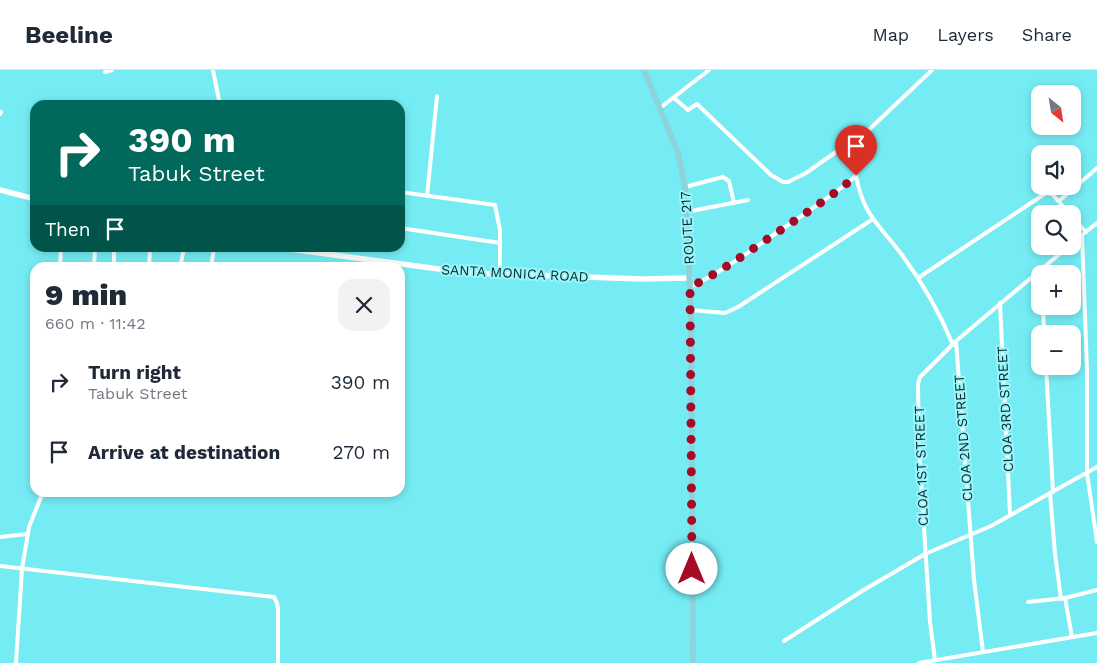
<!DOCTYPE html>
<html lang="en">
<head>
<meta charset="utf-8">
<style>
	:root { --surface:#fff; --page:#f2f2f3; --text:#1f2937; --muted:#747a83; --line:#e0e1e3 }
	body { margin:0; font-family:"Work Sans",sans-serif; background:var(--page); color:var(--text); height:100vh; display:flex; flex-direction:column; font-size:19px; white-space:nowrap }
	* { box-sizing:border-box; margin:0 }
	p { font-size:16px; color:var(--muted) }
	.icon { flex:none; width:28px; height:28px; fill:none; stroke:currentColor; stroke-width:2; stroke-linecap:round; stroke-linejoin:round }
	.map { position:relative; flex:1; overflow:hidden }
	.side { position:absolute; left:30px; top:192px; width:375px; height:235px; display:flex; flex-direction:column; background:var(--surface); border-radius:15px; box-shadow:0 2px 8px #0003 }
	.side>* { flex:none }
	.hud { position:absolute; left:30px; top:30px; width:375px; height:152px; border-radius:15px; box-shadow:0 2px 8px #0003; background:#00695c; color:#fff; overflow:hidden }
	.needle { width:32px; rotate:150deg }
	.buttons { position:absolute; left:1031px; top:15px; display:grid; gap:10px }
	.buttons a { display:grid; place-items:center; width:50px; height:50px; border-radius:10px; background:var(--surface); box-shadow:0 2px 8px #0003; font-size:25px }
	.pin { position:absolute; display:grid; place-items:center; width:42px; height:42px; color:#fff; margin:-51px -21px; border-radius:50% 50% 50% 0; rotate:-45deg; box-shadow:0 0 5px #0007 }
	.pin .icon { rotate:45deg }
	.me { position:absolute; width:55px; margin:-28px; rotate:0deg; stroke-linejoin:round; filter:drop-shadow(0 0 4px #0008) }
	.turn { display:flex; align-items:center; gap:18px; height:105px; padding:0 15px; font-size:22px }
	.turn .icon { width:65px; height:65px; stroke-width:2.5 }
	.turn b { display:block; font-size:35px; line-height:42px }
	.then { display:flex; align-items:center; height:48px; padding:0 15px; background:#0003; gap:10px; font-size:19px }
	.round { display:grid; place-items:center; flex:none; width:52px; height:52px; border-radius:15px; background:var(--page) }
	.overview { display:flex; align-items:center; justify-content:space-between; height:85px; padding:0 15px }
	h1 { font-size:30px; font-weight:800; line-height:38px }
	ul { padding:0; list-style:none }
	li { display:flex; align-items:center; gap:15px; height:70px; padding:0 15px }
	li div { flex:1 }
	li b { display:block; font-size:19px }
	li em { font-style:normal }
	header { display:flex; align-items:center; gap:30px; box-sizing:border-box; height:70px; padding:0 25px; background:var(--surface); border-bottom:1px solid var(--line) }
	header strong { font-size:24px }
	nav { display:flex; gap:28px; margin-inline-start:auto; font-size:18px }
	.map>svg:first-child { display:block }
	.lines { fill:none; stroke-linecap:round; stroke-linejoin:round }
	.street { stroke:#fff; stroke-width:4 }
	.secondary { stroke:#fff; stroke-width:5.5 }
	.primary { stroke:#8cd4d9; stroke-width:6 }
	.route { stroke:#a50a27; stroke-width:9; stroke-dasharray:0 16.2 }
	.labels { text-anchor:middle; stroke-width:4; stroke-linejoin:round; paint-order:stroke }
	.street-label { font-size:14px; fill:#022a2d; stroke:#9cf5fb }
</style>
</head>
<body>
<header>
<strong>Beeline</strong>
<nav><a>Map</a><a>Layers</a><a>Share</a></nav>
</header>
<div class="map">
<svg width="1097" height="593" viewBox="0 0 1097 593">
	<rect width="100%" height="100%" fill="#75ecf4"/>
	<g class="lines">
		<!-- street -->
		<g class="street">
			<path d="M213,0L220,35"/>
			<path d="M932,0L858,70C848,85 859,124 867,139C875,154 892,171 902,185C922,212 940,243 953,275"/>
			<path d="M105,2L112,0"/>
			<path d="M674,28L688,40L697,34L771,105L783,112H788L806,103L843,77L854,75"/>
			<path d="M660,38L709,0"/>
			<path d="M0,44L1,42"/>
			<path d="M685,117L723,107L729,111L734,133"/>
			<path d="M400,122L495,135L500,160V205"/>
			<path d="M427,126L437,26"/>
			<path d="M1059,131L1097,98"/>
			<path d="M686,142L748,130"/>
			<path d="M1072,147L1086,162"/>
			<path d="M400,158L500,173"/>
			<path d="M1082,165L1087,300V403L1097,472"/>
			<path d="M1072,173L1097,153"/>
			<path d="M60,198L61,178"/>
			<path d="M94,198L95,178"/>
			<path d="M114,198V178"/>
			<path d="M149,198L150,178"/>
			<path d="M180,198L184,178"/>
			<path d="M211,198L214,178"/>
			<path d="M918,208L1046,123L1052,124L1070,144"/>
			<path d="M690,217C720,203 747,183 775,164C802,145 830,128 856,106"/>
			<path d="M1000,233L1010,444"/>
			<path d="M1043,236L1044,264"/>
			<path d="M691,240L725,243L738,237L873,149"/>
			<path d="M956,271L974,510L983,582"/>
			<path d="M1046,296L1053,422"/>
			<path d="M1050,423L1055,484L1061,529"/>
			<path d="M0,467L28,464"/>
			<path d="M0,496L274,527L277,533L278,539V593"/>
			<path d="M1065,528L1097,520"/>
			<path d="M1028,532L1065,528L1072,567"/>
			<path d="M784,571L862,521L925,484L991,456L1097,397"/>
			<path d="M935,590L930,552L919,379L918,314L920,307L956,271L1069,176"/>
			<path d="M16,593L22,499L29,457L43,422"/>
			<path d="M919,593L1097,563"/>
		</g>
		<!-- secondary -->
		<g class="secondary">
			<path d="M0,120L35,129"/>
			<path d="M282,178L469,203L641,209L690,208"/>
		</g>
		<!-- primary -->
		<path class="primary" d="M644,0L678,83L685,117L691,240L693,593"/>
	</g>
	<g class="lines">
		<!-- route -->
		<path class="route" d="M692,499L690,217C721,202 749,181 778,162C804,144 831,127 856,106"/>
	</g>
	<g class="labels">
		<!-- street labels -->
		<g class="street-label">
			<text transform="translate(687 158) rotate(-93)" y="5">ROUTE 217</text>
			<text transform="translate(515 203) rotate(3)" y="5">SANTA MONICA ROAD</text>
			<text transform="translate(1005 339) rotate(-93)" y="5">CLOA 3RD STREET</text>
			<text transform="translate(963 368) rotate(-94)" y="5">CLOA 2ND STREET</text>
			<text transform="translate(921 396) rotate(-92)" y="5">CLOA 1ST STREET</text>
		</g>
	</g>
</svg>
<div class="buttons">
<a><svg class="needle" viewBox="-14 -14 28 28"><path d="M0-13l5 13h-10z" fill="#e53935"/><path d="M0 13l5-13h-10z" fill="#747a83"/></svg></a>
<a><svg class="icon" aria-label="sound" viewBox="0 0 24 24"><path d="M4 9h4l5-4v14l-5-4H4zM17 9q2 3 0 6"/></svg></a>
<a><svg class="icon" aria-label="search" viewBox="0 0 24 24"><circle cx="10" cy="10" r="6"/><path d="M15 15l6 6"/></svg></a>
<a>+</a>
<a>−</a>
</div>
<div class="pin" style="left:856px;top:106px;background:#d93025"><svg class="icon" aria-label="arrive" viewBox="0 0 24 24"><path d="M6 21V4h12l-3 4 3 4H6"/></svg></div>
<svg class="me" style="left:692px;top:499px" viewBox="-20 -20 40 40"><circle r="19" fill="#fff"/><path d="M0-13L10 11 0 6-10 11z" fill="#a50a27"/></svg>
<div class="hud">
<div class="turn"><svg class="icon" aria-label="right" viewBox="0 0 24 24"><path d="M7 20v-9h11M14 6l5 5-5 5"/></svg><div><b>390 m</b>Tabuk Street</div></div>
<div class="then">Then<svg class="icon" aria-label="arrive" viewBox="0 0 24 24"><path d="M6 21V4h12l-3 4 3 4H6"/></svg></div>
</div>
<section class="side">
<div class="overview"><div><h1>9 min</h1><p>660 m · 11:42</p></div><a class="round"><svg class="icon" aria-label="close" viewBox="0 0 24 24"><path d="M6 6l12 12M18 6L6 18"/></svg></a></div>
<ul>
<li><svg class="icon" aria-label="right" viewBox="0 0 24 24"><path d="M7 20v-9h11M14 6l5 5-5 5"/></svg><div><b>Turn right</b><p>Tabuk Street</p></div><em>390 m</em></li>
<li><svg class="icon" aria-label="arrive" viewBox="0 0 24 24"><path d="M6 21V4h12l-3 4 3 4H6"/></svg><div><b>Arrive at destination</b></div><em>270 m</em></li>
</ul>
</section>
</div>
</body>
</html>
